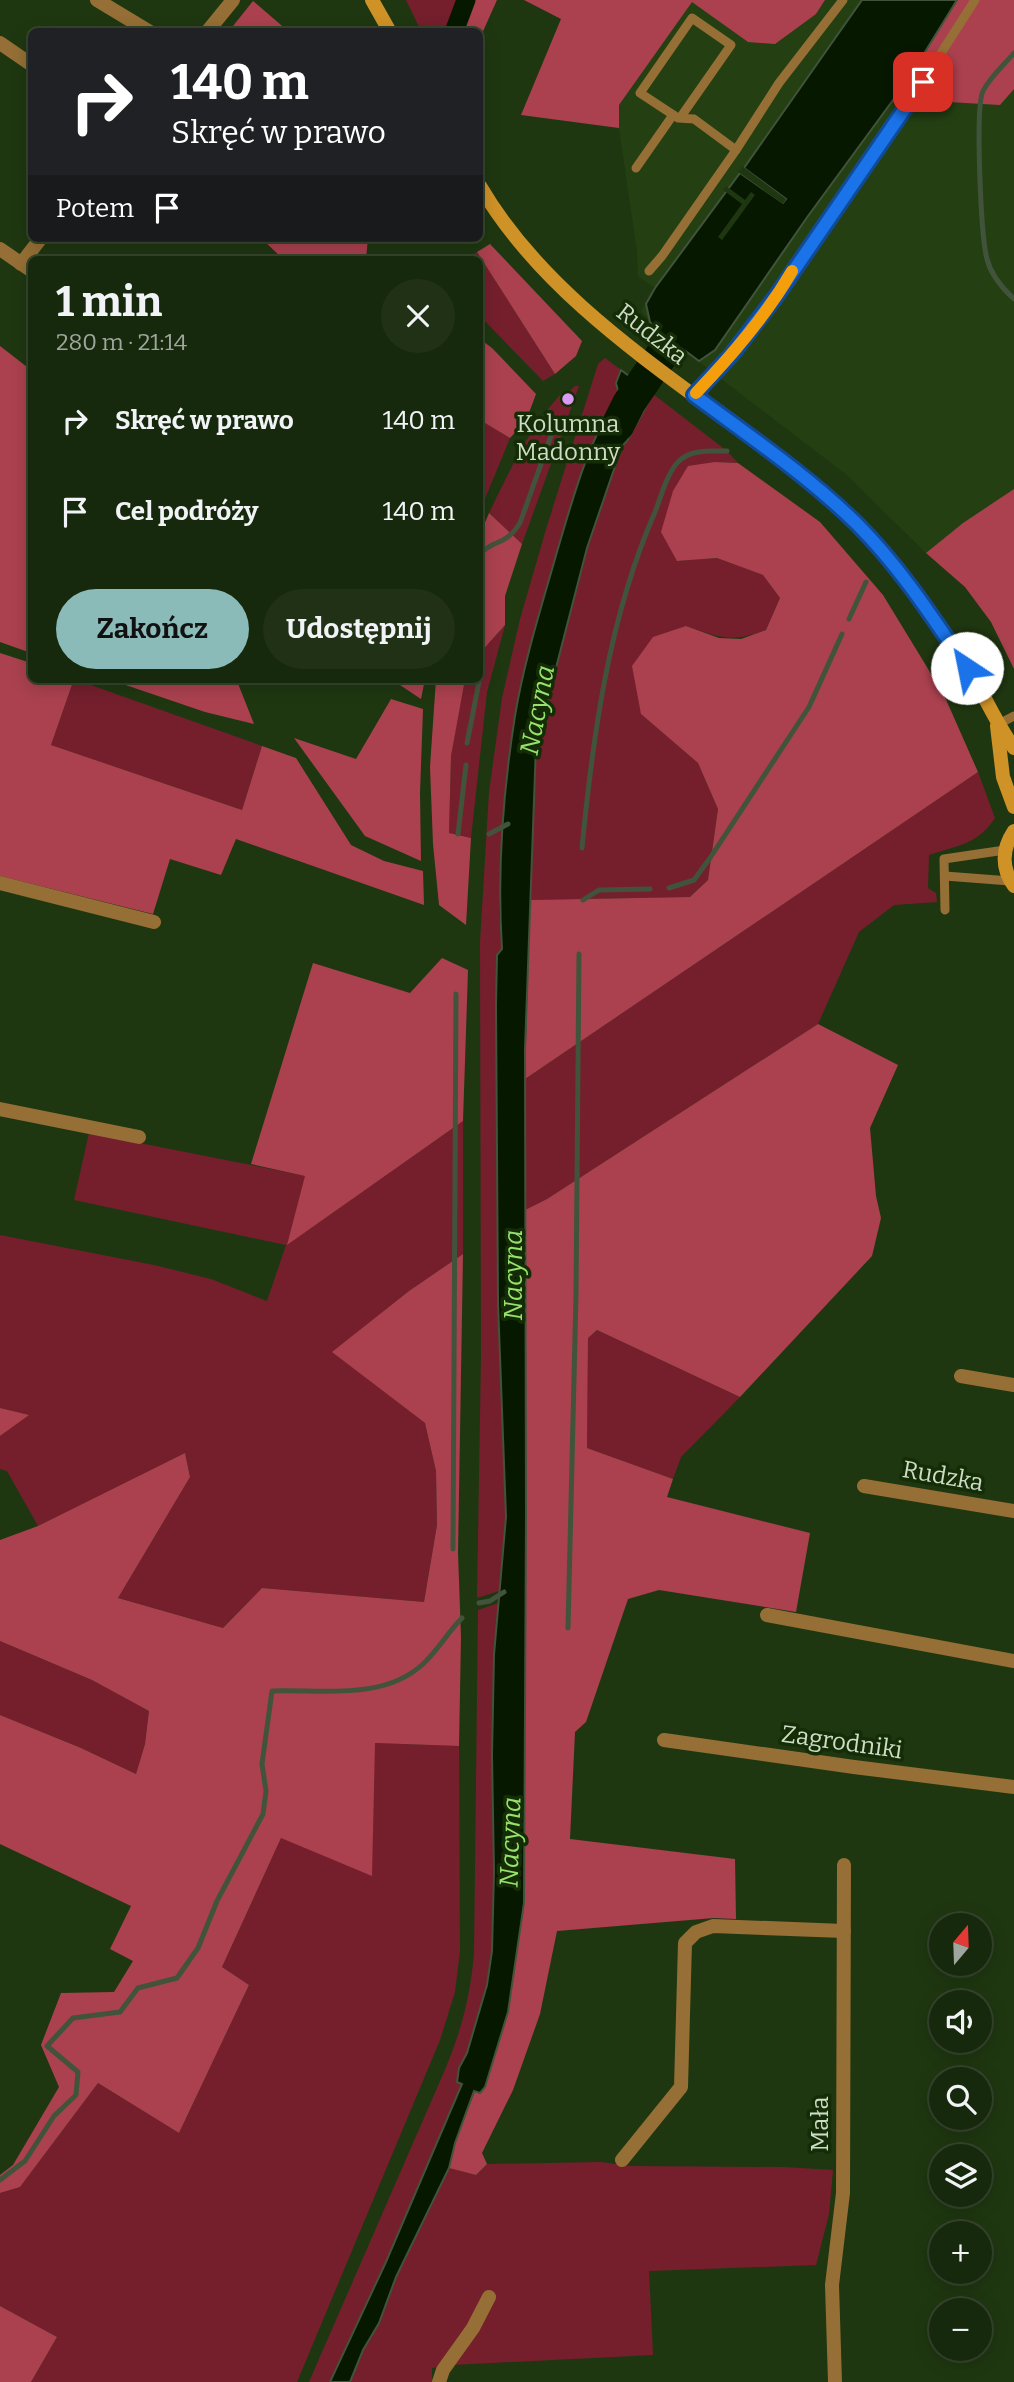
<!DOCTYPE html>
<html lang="pl">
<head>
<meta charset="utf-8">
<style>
	:root { --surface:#17290d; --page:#203116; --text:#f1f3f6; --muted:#9ea69d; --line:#36452e; --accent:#8bbbb9 }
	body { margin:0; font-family:Bitter,serif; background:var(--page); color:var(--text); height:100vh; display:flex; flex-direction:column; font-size:26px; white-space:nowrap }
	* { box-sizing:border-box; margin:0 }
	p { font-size:23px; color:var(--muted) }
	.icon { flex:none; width:38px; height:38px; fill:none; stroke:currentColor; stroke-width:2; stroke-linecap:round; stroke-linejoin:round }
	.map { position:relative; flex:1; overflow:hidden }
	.details { position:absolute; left:28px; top:256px; width:455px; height:427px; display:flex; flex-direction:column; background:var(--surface); border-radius:10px; box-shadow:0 4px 18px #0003,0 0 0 2px var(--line) }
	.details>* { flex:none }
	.guide { position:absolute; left:28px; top:28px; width:455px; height:214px; border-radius:10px; box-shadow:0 4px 18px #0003,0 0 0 2px var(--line); background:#202124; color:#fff; overflow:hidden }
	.needle { width:46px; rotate:19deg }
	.tools { position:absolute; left:929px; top:1913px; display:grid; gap:14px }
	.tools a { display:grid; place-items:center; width:63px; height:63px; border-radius:50%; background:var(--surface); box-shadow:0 4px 18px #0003,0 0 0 2px var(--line); font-size:35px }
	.pin { position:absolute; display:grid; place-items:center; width:60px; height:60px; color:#fff; margin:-30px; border-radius:14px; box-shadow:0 4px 10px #0006 }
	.me { position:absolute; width:77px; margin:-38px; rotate:326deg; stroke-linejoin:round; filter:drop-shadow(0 0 5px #0008) }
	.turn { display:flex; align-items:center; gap:24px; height:147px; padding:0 28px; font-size:32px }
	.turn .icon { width:91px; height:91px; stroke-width:2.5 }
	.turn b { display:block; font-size:49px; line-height:60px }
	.then { display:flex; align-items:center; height:66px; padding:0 28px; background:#0003; gap:14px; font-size:26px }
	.round { display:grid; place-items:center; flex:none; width:74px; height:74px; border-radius:37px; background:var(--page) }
	.summary { display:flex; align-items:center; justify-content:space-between; height:119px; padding:0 28px }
	h1 { font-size:42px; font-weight:700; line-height:52px }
	.cta { display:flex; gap:14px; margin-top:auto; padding:14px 28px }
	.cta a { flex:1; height:80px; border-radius:42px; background:var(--accent); color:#111; font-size:28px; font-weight:700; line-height:80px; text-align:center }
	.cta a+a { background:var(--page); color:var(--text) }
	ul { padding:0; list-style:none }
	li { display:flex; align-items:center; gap:21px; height:91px; padding:0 28px }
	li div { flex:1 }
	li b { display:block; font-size:26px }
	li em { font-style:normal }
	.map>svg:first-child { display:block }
	.built { fill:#244013 }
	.green { fill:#751f2d }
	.forest { fill:#ab414f }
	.water { fill:#071800; stroke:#42533b; stroke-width:2 }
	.pier { fill:#1f3711 }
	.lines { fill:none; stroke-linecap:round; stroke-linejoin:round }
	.stream { stroke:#42533b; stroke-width:5 }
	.canal { stroke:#071800; stroke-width:19 }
	.river { stroke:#071800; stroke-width:33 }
	.service { stroke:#956f35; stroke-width:9 }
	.minor { stroke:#956f35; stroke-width:14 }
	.secondary { stroke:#cf9227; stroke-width:14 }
	.route-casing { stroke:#114b97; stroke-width:18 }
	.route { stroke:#1a73e8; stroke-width:12 }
	.slow { stroke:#f59e0b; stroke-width:12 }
	.poi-dot { fill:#db9af6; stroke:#152d06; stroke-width:2.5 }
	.labels { text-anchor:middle; stroke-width:7; stroke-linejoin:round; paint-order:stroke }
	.street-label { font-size:24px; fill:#cddcc6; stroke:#152d06 }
	.poi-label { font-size:24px; fill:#cddcc6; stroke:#152d06 }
	.water-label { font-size:26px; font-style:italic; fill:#96e26c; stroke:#152d06 }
</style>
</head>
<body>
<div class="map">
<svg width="1014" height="2382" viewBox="0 0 1014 2382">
	<rect width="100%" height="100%" fill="#1f3711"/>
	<!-- built -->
	<path class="built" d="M825,0H1014L1000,104L1014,89V489L963,523L926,553L847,475L656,329L641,311L655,288L638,276L637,251L619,128V105L692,1L748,42L816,14Z"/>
	<!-- green -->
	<g class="green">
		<path d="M406,0H474L462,32L421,31Z"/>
		<path d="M477,252L555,374L543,381L480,316V259H466Z"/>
		<path d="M605,358L621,370L616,383L619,394L608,411L576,488L550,576L515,714L507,779L501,873L499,913L502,949L497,955L496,1005L498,1303L506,1517L499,1591L477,1598L481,1356L480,942L489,792L502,698L520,619L547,526L598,364Z"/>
		<path d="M575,386H579L522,544L489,513C509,472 529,428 561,394L565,396Z"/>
		<path d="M653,394L727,451L738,463L715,462L677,561L717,558L763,575L780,598L766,630C731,643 721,638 686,626L641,714L698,763L718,809L708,880L690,897L530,900L536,745L587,548L622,446L627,441Z"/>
		<path d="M480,420L510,438L480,511Z"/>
		<path d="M505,625L487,692L471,838L449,833L451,756L463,683L465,679H480V653Z"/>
		<path d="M74,679L262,746L242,810L51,745Z"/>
		<path d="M978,772L995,818C977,845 958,845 929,855L928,888L936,893L937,902L894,905L859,932L818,1024L547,1199L525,1210V1079Z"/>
		<path d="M463,1121V1254L409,1291L333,1352L425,1423L436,1471L437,1525L424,1602L262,1588L223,1628L118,1598L190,1477L185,1453L38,1526L7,1471L0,1469V1436L28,1415L0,1408V1235L154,1265L211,1279L267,1301L286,1245L74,1200L89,1133L306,1176L288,1244Z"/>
		<path d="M597,1330L740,1397L681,1457L673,1479L587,1448L588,1338Z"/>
		<path d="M498,1603L494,1655L492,1755L494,1872L492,1951L487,1985L467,2053L459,2068L462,2083L386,2262L330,2382H309L444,2072C461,2032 470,1998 474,1954L478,1610Z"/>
		<path d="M0,1641L92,1680L149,1711L145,1744L136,1774L81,1748L0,1715Z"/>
		<path d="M375,1743L459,1746L460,1951L455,1992L440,2040L297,2382H31L57,2337L0,2306V2193L20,2187L98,2083L179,2133L249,1985L222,1967L281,1838Z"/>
		<path d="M601,2162L629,2166L783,2167L833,2170L829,2214L816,2265L649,2271L653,2355L451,2365L432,2368V2382H350L363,2350L379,2323L396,2277L449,2168L476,2175L487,2164Z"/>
	</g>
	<!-- forest -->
	<g class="forest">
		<path d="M474,0H497L480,38V32L462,31Z"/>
		<path d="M524,0H825L816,14L775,44L748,42L692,2L619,105V128L521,115L561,19Z"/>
		<path d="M957,0H1014V89L1000,105L931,101L907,81Z"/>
		<path d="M253,1L288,31H229Z"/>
		<path d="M261,238H368L366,259H283Z"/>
		<path d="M490,244L582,341L576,356L555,374L477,252Z"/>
		<path d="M480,339L492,348L536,394L526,421L510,438L480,420Z"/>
		<path d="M0,346L31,370V653L0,642Z"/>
		<path d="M715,462L738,463L820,522L883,595L944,695L978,772L525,1079L530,900L690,897L708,880L718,809L698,763L641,714L632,666L653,637L686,626L719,638L741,639L766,630L780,598L763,575L717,558L677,561L661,532L673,491L688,466Z"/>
		<path d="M1014,489V669L991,622L965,587L926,553L963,523Z"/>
		<path d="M489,513L522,544L505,596V625L480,653V534Z"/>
		<path d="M0,653L31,663L32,679H74L51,745L242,810L262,746L296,758L351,845L384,861L423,871L424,905L236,839L221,875L170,859L153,914L0,876Z"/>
		<path d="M108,679H245L237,681L254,724L205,712Z"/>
		<path d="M391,679H425L421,699Z"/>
		<path d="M436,679H465L451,756L449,833L471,838L466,925L439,905L433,844L430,767Z"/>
		<path d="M391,699L423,709L420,793L421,861L365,836L294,738L356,759Z"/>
		<path d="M442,958L468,970L463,1121L287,1245L305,1176L251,1164L313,963L410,993Z"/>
		<path d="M818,1024L898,1065L870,1128L876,1196L881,1218L872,1256L740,1397L597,1330L588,1338L587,1448L673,1479L667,1497L810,1533L796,1612L659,1590L628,1599L586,1722L575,1732L570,1839L735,1859L736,1919L714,1918L557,1931L540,2014L513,2090L482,2153L487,2164L476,2175L449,2168L455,2143L475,2091L485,2087L508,2012L524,1903L525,1210L547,1199Z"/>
		<path d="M463,1254L458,1553L461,1637L459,1746L375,1743L372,1876L281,1838L222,1967L249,1985L179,2133L98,2083L20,2187L0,2193V2175L13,2165L59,2087L41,2045L61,1993L114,1992L133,1961L110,1949L131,1906L0,1844V1715L81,1748L136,1774L145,1744L149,1711L92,1680L0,1641V1540L38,1526L185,1453L190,1477L118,1598L223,1628L262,1588L424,1602L437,1525L436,1471L425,1423L332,1352L409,1291Z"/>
		<path d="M0,1408L29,1415L0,1436Z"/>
		<path d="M0,2306L57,2337L31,2382H0Z"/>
	</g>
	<!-- water -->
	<g class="water">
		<path d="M862,0H957L907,81L808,216L715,350L699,361L656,329L650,322L646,304L655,288L740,173L783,203L786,199L744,168Z"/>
		<path d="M621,370L653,394L627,441L622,446L587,548L536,745L525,1049L526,1517L524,1903L508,2012L485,2087L480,2093L474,2091L455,2143L449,2168L396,2277L379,2323L363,2350L350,2382H330L386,2262L462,2084L457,2082L459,2068L467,2053L487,1985L492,1951L494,1872L492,1755L494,1655L506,1517L498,1303L496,1005L497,955L502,949C497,872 503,792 515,716C524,661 542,605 557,552C573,498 588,441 619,394L616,383Z"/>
	</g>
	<!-- pier -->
	<g class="pier">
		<path d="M742,166L786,199L783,204L737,171L741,170Z"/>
		<path d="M726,186L745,200L751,192L755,195L722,240L718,237L742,204L723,190Z"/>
	</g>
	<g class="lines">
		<!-- stream -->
		<g class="stream">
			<path d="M1014,53C1004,65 990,77 983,91C975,108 981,237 987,259C991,275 1002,288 1014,299"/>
			<path d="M480,554C494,538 504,548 520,523L557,419"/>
			<path d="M849,619L866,582"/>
			<path d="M467,743L481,672L480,657"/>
			<path d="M458,834L466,765"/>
			<path d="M489,834L508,824"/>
			<path d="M582,848C593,734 609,617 655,512C661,497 666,476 677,463C689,449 709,451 727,451"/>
			<path d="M669,888L694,880L710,858L809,707L842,634"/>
			<path d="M583,900L599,890L650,889"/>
			<path d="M453,1549L456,994"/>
			<path d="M479,1603L490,1601L504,1592"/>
			<path d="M568,1628L576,1295L579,954"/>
			<path d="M0,2180L25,2161L54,2116L76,2095L78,2072L47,2046L73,2018L120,2012L138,1988L177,1978L198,1948L217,1901L263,1814L266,1791L262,1764L272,1691C322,1689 383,1701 423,1664C438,1650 448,1632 462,1618"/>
		</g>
		<!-- canal -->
		<path class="canal" d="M454,32L466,0"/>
		<!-- river -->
		<path class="river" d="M618,425L629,403L697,303"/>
		<!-- service -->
		<g class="service">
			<path d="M736,150L779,83L843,0"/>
			<path d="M636,168L673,115"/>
			<path d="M649,271L662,256L736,150L694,119L678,118L640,93L692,18L731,45L680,118"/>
			<path d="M694,395C731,357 767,315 794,269L881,147L975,0"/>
			<path d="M997,725L1014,716"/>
			<path d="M945,876L1010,881"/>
			<path d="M945,910L944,859L1005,850"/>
		</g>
		<!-- minor -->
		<g class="minor">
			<path d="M97,0L150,32"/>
			<path d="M207,32L233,0"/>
			<path d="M0,43L32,65"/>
			<path d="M0,249L32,271"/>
			<path d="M21,264L41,238"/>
			<path d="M0,883L154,922"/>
			<path d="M0,1109L139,1137"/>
			<path d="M961,1376L1014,1385"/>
			<path d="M864,1486L1014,1511"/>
			<path d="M767,1615L1014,1661"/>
			<path d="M664,1740L854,1767L1014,1787"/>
			<path d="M622,2160L681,2087L685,1943L696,1932L713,1926L844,1931"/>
			<path d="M439,2382L443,2370L473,2328L489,2297"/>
			<path d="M835,2382L832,2285L843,2193L844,1865"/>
		</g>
		<!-- secondary -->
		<g class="secondary">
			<path d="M372,0L390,32"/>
			<path d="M480,186C543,294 656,366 754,440C779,459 806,477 829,498C883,547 927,605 966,666C984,693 995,722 1014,748"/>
			<path d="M997,726L1003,777L1014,807"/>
			<path d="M1014,831C1002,849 1001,868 1014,886"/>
		</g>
	</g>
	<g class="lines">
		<defs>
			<path id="route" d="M923,82L777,295L732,354L694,395C749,436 807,475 857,524C900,567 933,618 967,668"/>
		</defs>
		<!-- route casing -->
		<use href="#route" class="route-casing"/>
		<!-- route -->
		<use href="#route" class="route"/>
		<!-- slow -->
		<path class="slow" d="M696,393C731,356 766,316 792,271"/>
	</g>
	<!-- markers -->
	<circle class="poi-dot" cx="568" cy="399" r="7"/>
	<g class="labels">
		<!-- street labels -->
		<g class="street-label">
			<text transform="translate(652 334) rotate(38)" y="8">Rudzka</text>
			<text transform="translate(943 1476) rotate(10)" y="8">Rudzka</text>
			<text transform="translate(842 1742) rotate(8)" y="8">Zagrodniki</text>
			<text transform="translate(820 2124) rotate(-90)" y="8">Mała</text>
		</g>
		<!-- poi labels -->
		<g class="poi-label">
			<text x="568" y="432">Kolumna<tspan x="568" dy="28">Madonny</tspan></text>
		</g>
		<!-- water labels -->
		<g class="water-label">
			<text transform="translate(537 710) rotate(-79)" y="9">Nacyna</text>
			<text transform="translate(513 1275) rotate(-90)" y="9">Nacyna</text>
			<text transform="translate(510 1842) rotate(-88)" y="9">Nacyna</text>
		</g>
	</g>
</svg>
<div class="tools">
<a><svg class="needle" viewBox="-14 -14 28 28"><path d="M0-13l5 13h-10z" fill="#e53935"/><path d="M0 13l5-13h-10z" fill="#9ea69d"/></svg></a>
<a><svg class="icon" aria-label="sound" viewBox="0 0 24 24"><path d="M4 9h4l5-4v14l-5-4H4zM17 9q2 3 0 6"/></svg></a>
<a><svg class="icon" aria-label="search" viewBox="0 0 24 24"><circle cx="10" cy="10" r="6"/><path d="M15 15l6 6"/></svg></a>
<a><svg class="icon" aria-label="layers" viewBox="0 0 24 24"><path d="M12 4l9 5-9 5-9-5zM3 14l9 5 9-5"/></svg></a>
<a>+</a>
<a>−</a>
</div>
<div class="pin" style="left:923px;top:82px;background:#d93025"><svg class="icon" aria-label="arrive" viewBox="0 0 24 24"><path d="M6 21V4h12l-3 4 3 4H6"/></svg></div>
<svg class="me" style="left:967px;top:668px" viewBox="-20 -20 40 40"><circle r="19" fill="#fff"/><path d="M0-13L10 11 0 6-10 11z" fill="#1a73e8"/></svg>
<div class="guide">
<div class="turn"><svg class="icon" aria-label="right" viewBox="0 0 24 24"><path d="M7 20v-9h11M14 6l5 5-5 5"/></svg><div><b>140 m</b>Skręć w prawo</div></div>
<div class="then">Potem<svg class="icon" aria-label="arrive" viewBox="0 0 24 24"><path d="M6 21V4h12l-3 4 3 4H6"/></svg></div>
</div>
<section class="details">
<div class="summary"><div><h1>1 min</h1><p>280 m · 21:14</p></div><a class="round"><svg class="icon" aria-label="close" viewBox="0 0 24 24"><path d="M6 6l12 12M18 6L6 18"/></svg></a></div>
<ul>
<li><svg class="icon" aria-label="right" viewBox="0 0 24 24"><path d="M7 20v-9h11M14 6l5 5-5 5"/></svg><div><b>Skręć w prawo</b></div><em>140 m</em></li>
<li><svg class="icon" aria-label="arrive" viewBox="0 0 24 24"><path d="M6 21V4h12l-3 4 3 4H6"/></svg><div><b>Cel podróży</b></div><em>140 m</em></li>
</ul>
<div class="cta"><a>Zakończ</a><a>Udostępnij</a></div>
</section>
</div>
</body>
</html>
